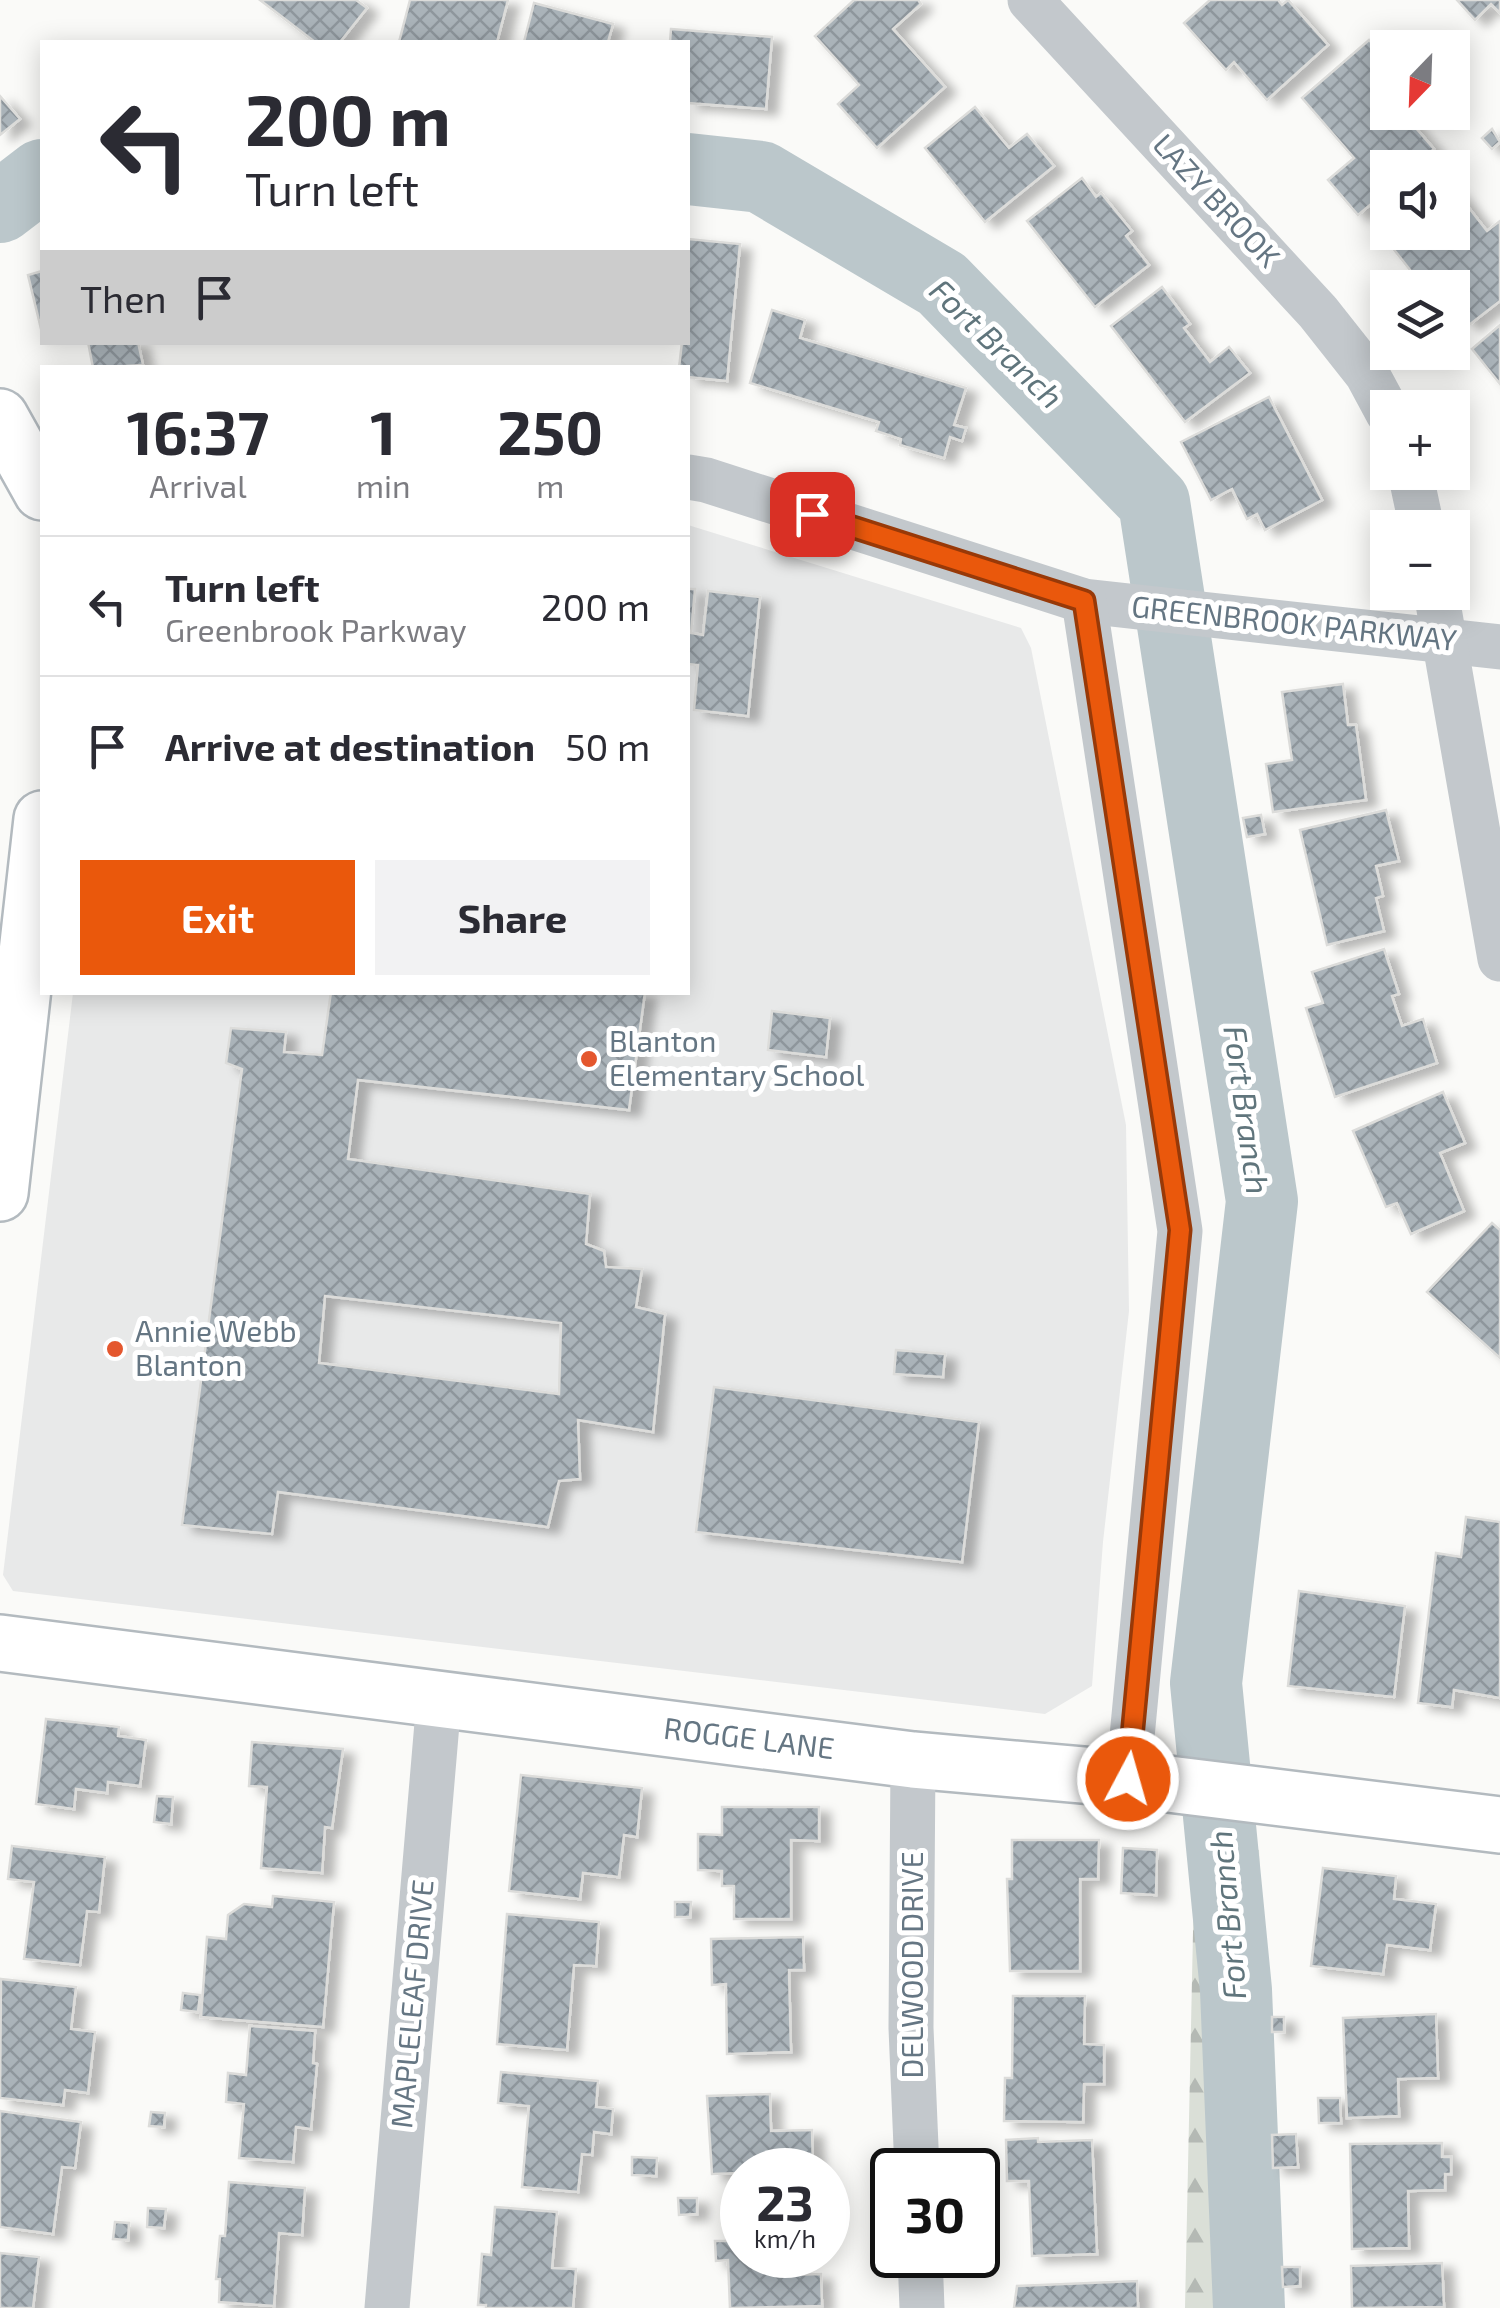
<!DOCTYPE html>
<html lang="en">
<head>
<meta charset="utf-8">
<style>
	:root { --surface:#fff; --page:#f2f2f3; --text:#2b2b33; --muted:#7c7c81; --line:#e1e1e2; --accent:#ea580c }
	body { margin:0; font-family:"Exo 2",sans-serif; background:var(--page); color:var(--text); height:100vh; display:flex; flex-direction:column; font-size:38px; white-space:nowrap }
	* { box-sizing:border-box; margin:0 }
	p { font-size:32px; color:var(--muted) }
	.icon { flex:none; width:55px; height:55px; fill:none; stroke:currentColor; stroke-width:2; stroke-linecap:round; stroke-linejoin:round }
	.map { position:relative; flex:1; overflow:hidden }
	.panel { position:absolute; left:40px; top:365px; width:650px; height:630px; display:flex; flex-direction:column; background:var(--surface); border-radius:0px; box-shadow:0 5px 25px #0003 }
	.panel>* { flex:none }
	.top-card { position:absolute; left:40px; top:40px; width:650px; height:305px; border-radius:0px; box-shadow:0 5px 25px #0003; background:#fff; color:var(--text); overflow:hidden }
	.needle { width:65px; rotate:203deg }
	.controls { position:absolute; left:1370px; top:30px; display:grid; gap:20px }
	.controls a { display:grid; place-items:center; width:100px; height:100px; border-radius:0px; background:var(--surface); box-shadow:0 5px 25px #0003; font-size:50px }
	.speed { position:absolute; left:720px; top:2148px; display:flex; gap:20px; font-size:50px; font-weight:700; text-align:center }
	.speed>* { display:grid; place-content:center; width:130px; height:130px; border-radius:50%; background:var(--surface); box-shadow:0 5px 25px #0003; line-height:1 }
	.speed small { font-size:25px; font-weight:400 }
	.speed .limit { border:5px solid #111; border-radius:15px; background:#fff; color:#111 }
	.pin { position:absolute; display:grid; place-items:center; width:85px; height:85px; color:#fff; margin:-42px; border-radius:20px; box-shadow:0 5px 15px #0006 }
	.me { position:absolute; width:110px; margin:-55px; rotate:6deg; stroke-linejoin:round; filter:drop-shadow(0 0 8px #0008) }
	.turn { display:flex; align-items:center; gap:35px; height:210px; padding:0 40px; font-size:45px }
	.turn .icon { width:130px; height:130px; stroke-width:2.5 }
	.turn b { display:block; font-size:70px; line-height:85px }
	.then { display:flex; align-items:center; height:95px; padding:0 40px; background:#0003; gap:20px; font-size:38px }
	.eta { display:flex; justify-content:space-evenly; align-items:center; height:170px; text-align:center }
	.eta b { font-size:60px; font-weight:700; line-height:70px }
	.action { display:flex; gap:20px; margin-top:auto; padding:20px 40px }
	.action a { flex:1; height:115px; border-radius:0px; background:var(--accent); color:#fff; font-size:40px; font-weight:700; line-height:115px; text-align:center }
	.action a+a { background:var(--page); color:var(--text) }
	ul { padding:0; list-style:none }
	li { display:flex; align-items:center; gap:30px; height:140px; padding:0 40px; border-top:2px solid var(--line) }
	li div { flex:1 }
	li b { display:block; font-size:38px }
	li em { font-style:normal }
	.map>svg:first-child { display:block }
	.built { fill:#e8e9e9 }
	.forest { fill:url(#forest-firs) }
	.lines { fill:none; stroke-linecap:round; stroke-linejoin:round }
	.river { stroke:#bbc7cb; stroke-width:72 }
	.building { fill:url(#building-cross-hatch); stroke:#dcdcda; stroke-width:2.5; fill-rule:evenodd; filter:url(#shadow) }
	.secondary-casing { stroke:#b3babf; stroke-width:60 }
	.street { stroke:#c3c8cc; stroke-width:45 }
	.secondary { stroke:#fff; stroke-width:55 }
	.route-casing { stroke:#983908; stroke-width:25 }
	.route { stroke:#ea580c; stroke-width:18 }
	.poi-dot { fill:#e4572e; stroke:#fff; stroke-width:4 }
	.labels { text-anchor:middle; stroke-width:10; stroke-linejoin:round; paint-order:stroke }
	.street-label { font-size:30px; fill:#657683; stroke:#fff }
	.poi-label { font-size:30px; fill:#657683; stroke:#fff; text-anchor:start }
	.water-label { font-size:32px; font-style:italic; fill:#60757c; stroke:#fff }
</style>
</head>
<body>
<div class="map">
<svg width="1500" height="2308" viewBox="0 0 1500 2308">
	<defs>
		<pattern id="forest-firs" width="22" height="20" patternUnits="userSpaceOnUse" patternTransform="scale(2.5)"><rect width="22" height="20" fill="#dadfd7"/><path d="M5 1l3.5 6h-7zM16 11l3.5 6h-7z" fill="#b4b9b4"/></pattern>
		<pattern id="building-cross-hatch" width="8" height="8" patternUnits="userSpaceOnUse" patternTransform="scale(2.5)"><rect width="8" height="8" fill="#aab3b9"/><path d="M0 0l8 8M0 8l8-8" fill="none" stroke="#8e969c"/></pattern>
		<filter id="shadow"><feDropShadow dx="11" dy="6" stdDeviation="5" flood-color="#0004"/></filter>
	</defs>
	<rect width="100%" height="100%" fill="#fafaf8"/>
	<!-- built -->
	<path class="built" d="M688,525L1021,628L1031,648L1126,1125L1129,1311L1103,1542L1092,1686L1045,1714L13,1591L3,1575L73,993L688,992Z"/>
	<!-- forest -->
	<path class="forest" d="M1195,1838L1259,1850L1278,2308H1185Z"/>
	<g class="lines">
		<!-- river -->
		<g class="river">
			<path d="M688,169L761,177L942,284L1154,502L1262,1201L1206,1683L1236,1990L1249,2308"/>
			<path d="M0,207L42,175"/>
		</g>
	</g>
	<!-- building -->
	<g class="building">
		<path d="M260,0H356L367,8L340,42H315Z"/>
		<path d="M410,0H508L497,42H399Z"/>
		<path d="M854,0H918L921,4L893,29L945,87L877,148L838,104L859,85L815,36Z"/>
		<path d="M1210,0H1278L1282,5L1288,0L1328,45L1267,100L1234,62L1226,70L1184,23Z"/>
		<path d="M1457,0H1500V13L1491,4L1475,20Z"/>
		<path d="M534,3L613,24L608,42H524Z"/>
		<path d="M671,29L772,37L766,109L688,103V42H670Z"/>
		<path d="M1369,40L1388,61V112H1402L1434,149L1413,168H1388V190L1358,215L1328,180L1354,158L1302,98Z"/>
		<path d="M0,96L20,119L0,135Z"/>
		<path d="M975,107L1009,148L1027,134L1054,166L985,222L925,148Z"/>
		<path d="M1492,129L1500,142L1492,149L1482,138Z"/>
		<path d="M1082,178L1096,197L1101,193L1132,231L1126,236L1149,265L1095,307L1027,221Z"/>
		<path d="M1454,189L1487,231L1500,221V301L1469,325L1452,304V288H1440L1428,272L1418,280L1388,242L1399,232H1452Z"/>
		<path d="M688,239L740,244L727,381L688,377V368H679L682,342H688Z"/>
		<path d="M42,271V333L28,275Z"/>
		<path d="M1162,287L1190,324L1184,328L1210,362L1229,347L1250,373L1185,422L1111,326Z"/>
		<path d="M772,310L805,320L800,338L966,388L954,425L966,428L962,441L950,437L944,458L900,445L901,439L876,431L879,422L750,383Z"/>
		<path d="M1500,325V384L1472,349Z"/>
		<path d="M88,342H138L143,365L93,368Z"/>
		<path d="M1269,397L1322,500L1265,530L1257,514L1247,519L1232,489L1211,500L1181,442Z"/>
		<path d="M688,589H695L691,633L703,635L708,591L760,597L748,716L694,710L698,665L688,664Z"/>
		<path d="M1343,684L1348,725H1356L1366,800L1273,812L1266,764L1292,760L1282,692Z"/>
		<path d="M1386,810L1399,861L1376,866L1383,896L1376,898L1384,931L1327,945L1300,830Z"/>
		<path d="M1261,815L1265,834L1247,837L1243,818Z"/>
		<path d="M1384,949L1399,994L1392,996L1402,1026L1423,1019L1437,1063L1335,1097L1306,1008L1323,1003L1312,972Z"/>
		<path d="M331,992H645L629,1110L358,1080L348,1159L590,1194L586,1244L604,1251L606,1267L642,1269L636,1307L665,1314L653,1432L578,1420L580,1479L559,1481L548,1527L278,1492L272,1534L182,1525L242,1069L226,1063L231,1028L286,1032L284,1052L322,1055ZM325,1296L561,1323L559,1394L319,1363Z"/>
		<path d="M772,1011L830,1018L826,1057L768,1050Z"/>
		<path d="M1443,1092L1465,1143L1440,1153L1464,1211L1411,1234L1397,1203L1386,1207L1353,1131Z"/>
		<path d="M1492,1223L1500,1230V1358L1427,1292Z"/>
		<path d="M896,1350L945,1354L943,1377L894,1374Z"/>
		<path d="M714,1387L979,1422L962,1562L696,1532Z"/>
		<path d="M1466,1517L1500,1522V1698L1454,1690L1452,1707L1418,1703L1436,1553L1461,1557Z"/>
		<path d="M1299,1591L1405,1606L1394,1697L1288,1686Z"/>
		<path d="M46,1719L119,1727L118,1736L146,1740L140,1786L108,1782L107,1793L76,1789L74,1809L36,1804Z"/>
		<path d="M252,1742L343,1749L332,1828L325,1827L322,1873L261,1868L267,1787L249,1786Z"/>
		<path d="M521,1775L642,1788L637,1837L624,1835L619,1877L583,1873L580,1899L509,1891Z"/>
		<path d="M157,1796L173,1797L171,1824L154,1822Z"/>
		<path d="M722,1807H819V1841L791,1840V1919H734V1886H722V1871L698,1870V1834L722,1835Z"/>
		<path d="M1012,1840H1099L1098,1879H1080V1971H1010L1007,1879H1012Z"/>
		<path d="M12,1846L105,1857L99,1912L87,1911L80,1965L24,1959L34,1882L8,1879Z"/>
		<path d="M1123,1848L1157,1850L1156,1895L1121,1893Z"/>
		<path d="M1323,1868L1396,1876L1394,1899L1436,1904L1430,1950L1387,1945L1383,1974L1311,1966Z"/>
		<path d="M273,1896L334,1902L323,2027L201,2017L207,1937L226,1939L228,1915L244,1904L272,1907Z"/>
		<path d="M675,1902H691L690,1917H675Z"/>
		<path d="M507,1914L599,1922L596,1966L574,1965L567,2050L497,2044Z"/>
		<path d="M803,1937L804,1970H789L791,2052L727,2054L726,1984L712,1985L711,1939Z"/>
		<path d="M1,1979L76,1987L71,2029L95,2032L88,2093L65,2090L63,2105L0,2098Z"/>
		<path d="M183,1993L200,1995L198,2012L181,2010Z"/>
		<path d="M1013,1996H1085L1084,2044L1104,2045V2084H1084L1083,2122L1004,2121L1005,2078H1012Z"/>
		<path d="M1436,2014L1438,2078L1398,2079L1399,2116L1347,2118L1343,2018Z"/>
		<rect x="1272" y="2017" width="12" height="15"/>
		<path d="M250,2026L315,2031L313,2063L317,2064L311,2129L296,2127L293,2162L239,2158L244,2104L226,2102L228,2073L246,2075Z"/>
		<path d="M501,2072L598,2081L596,2107L613,2109L611,2134L594,2132L592,2155L582,2154L578,2192L522,2187L529,2106L498,2103Z"/>
		<path d="M770,2094L771,2131L812,2130L813,2170H742V2173L712,2174L707,2096Z"/>
		<path d="M1318,2098H1340L1341,2123H1319Z"/>
		<path d="M0,2111L81,2122L75,2168L62,2167L53,2234L0,2227Z"/>
		<path d="M151,2112L165,2113L164,2127L149,2126Z"/>
		<path d="M1296,2134L1298,2167L1273,2168L1272,2135Z"/>
		<path d="M1038,2138V2142L1092,2140L1097,2254L1032,2256L1029,2181H1007L1006,2140Z"/>
		<path d="M1442,2143V2157H1451V2174H1445V2190L1408,2191L1409,2248L1352,2249L1350,2144Z"/>
		<path d="M632,2157L657,2158L656,2176L632,2175Z"/>
		<path d="M229,2182L305,2188L302,2235L279,2233L274,2306L219,2302L220,2279H216L220,2236H225Z"/>
		<path d="M678,2198H697V2214L679,2215Z"/>
		<path d="M495,2207L557,2212L552,2268L576,2269L573,2308H486V2305H478L482,2254L491,2255Z"/>
		<path d="M742,2207V2255H788L789,2275L821,2274L822,2306L730,2308L728,2260L716,2261L715,2241H727L726,2208Z"/>
		<path d="M148,2208L166,2209L164,2228L147,2227Z"/>
		<path d="M115,2222L129,2223L128,2240L113,2239Z"/>
		<path d="M0,2253L39,2257L33,2308H0Z"/>
		<path d="M1442,2263L1444,2307L1352,2308L1351,2266Z"/>
		<path d="M1282,2267H1300V2286L1283,2287Z"/>
		<path d="M1137,2281L1138,2308H1014L1017,2286Z"/>
	</g>
	<g class="lines">
		<defs>
			<g id="secondary">
				<path d="M0,417L42,492"/>
				<path d="M0,1193L42,819"/>
				<path d="M0,1643L913,1760L1128,1779L1500,1825"/>
			</g>
		</defs>
		<!-- secondary casing -->
		<use href="#secondary" class="secondary-casing"/>
		<!-- street -->
		<g class="street">
			<path d="M1030,0L1318,312L1367,374L1388,413"/>
			<path d="M1410,472L1422,528"/>
			<path d="M688,477L706,480L1084,601L1500,647"/>
			<path d="M1436,592L1500,959"/>
			<path d="M1084,601L1180,1231L1128,1779"/>
			<path d="M913,1760L911,2028L917,2170"/>
			<path d="M920,2255L922,2308"/>
			<path d="M387,2308L439,1700"/>
		</g>
		<!-- secondary -->
		<use href="#secondary" class="secondary"/>
	</g>
	<g class="lines">
		<defs>
			<path id="route" d="M812,514L1084,601L1180,1230L1128,1779"/>
		</defs>
		<!-- route casing -->
		<use href="#route" class="route-casing"/>
		<!-- route -->
		<use href="#route" class="route"/>
	</g>
	<!-- markers -->
	<g class="poi-dot">
		<circle cx="589" cy="1059" r="10"/>
		<circle cx="115" cy="1349" r="10"/>
	</g>
	<g class="labels">
		<!-- street labels -->
		<g class="street-label">
			<text transform="translate(1216 201) rotate(47)" y="10">LAZY BROOK</text>
			<text transform="translate(1294 624) rotate(6)" y="10">GREENBROOK PARKWAY</text>
			<text transform="translate(749 1739) rotate(7)" y="10">ROGGE LANE</text>
			<text transform="translate(913 1965) rotate(-90)" y="10">DELWOOD DRIVE</text>
			<text transform="translate(413 2004) rotate(-85)" y="10">MAPLELEAF DRIVE</text>
		</g>
		<!-- poi labels -->
		<g class="poi-label">
			<text x="609" y="1052">Blanton<tspan x="609" dy="34">Elementary School</tspan></text>
			<text x="135" y="1342">Annie Webb<tspan x="135" dy="34">Blanton</tspan></text>
		</g>
		<!-- water labels -->
		<g class="water-label">
			<text transform="translate(996 344) rotate(44)" y="11">Fort Branch</text>
			<text transform="translate(1246 1110) rotate(82)" y="11">Fort Branch</text>
			<text transform="translate(1228 1915) rotate(-95)" y="11">Fort Branch</text>
		</g>
	</g>
</svg>
<div class="controls">
<a><svg class="needle" viewBox="-14 -14 28 28"><path d="M0-13l5 13h-10z" fill="#e53935"/><path d="M0 13l5-13h-10z" fill="#7c7c81"/></svg></a>
<a><svg class="icon" aria-label="sound" viewBox="0 0 24 24"><path d="M4 9h4l5-4v14l-5-4H4zM17 9q2 3 0 6"/></svg></a>
<a><svg class="icon" aria-label="layers" viewBox="0 0 24 24"><path d="M12 4l9 5-9 5-9-5zM3 14l9 5 9-5"/></svg></a>
<a>+</a>
<a>−</a>
</div>
<div class="speed"><div>23<small>km/h</small></div><div class="limit">30</div></div>
<div class="pin" style="left:812px;top:514px;background:#d93025"><svg class="icon" aria-label="arrive" viewBox="0 0 24 24"><path d="M6 21V4h12l-3 4 3 4H6"/></svg></div>
<svg class="me" style="left:1128px;top:1779px" viewBox="-20 -20 40 40"><circle r="17" fill="#ea580c" stroke="#fff" stroke-width="3"/><path d="M0-11L8 9 0 5-8 9z" fill="#fff"/></svg>
<div class="top-card">
<div class="turn"><svg class="icon" aria-label="left" viewBox="0 0 24 24"><path d="M17 20v-9H6M10 6l-5 5 5 5"/></svg><div><b>200 m</b>Turn left</div></div>
<div class="then">Then<svg class="icon" aria-label="arrive" viewBox="0 0 24 24"><path d="M6 21V4h12l-3 4 3 4H6"/></svg></div>
</div>
<section class="panel">
<div class="eta">
<div><b>16:37</b><p>Arrival</p></div>
<div><b>1</b><p>min</p></div>
<div><b>250</b><p>m</p></div>
</div>
<ul>
<li><svg class="icon" aria-label="left" viewBox="0 0 24 24"><path d="M17 20v-9H6M10 6l-5 5 5 5"/></svg><div><b>Turn left</b><p>Greenbrook Parkway</p></div><em>200 m</em></li>
<li><svg class="icon" aria-label="arrive" viewBox="0 0 24 24"><path d="M6 21V4h12l-3 4 3 4H6"/></svg><div><b>Arrive at destination</b></div><em>50 m</em></li>
</ul>
<div class="action"><a>Exit</a><a>Share</a></div>
</section>
</div>
</body>
</html>
